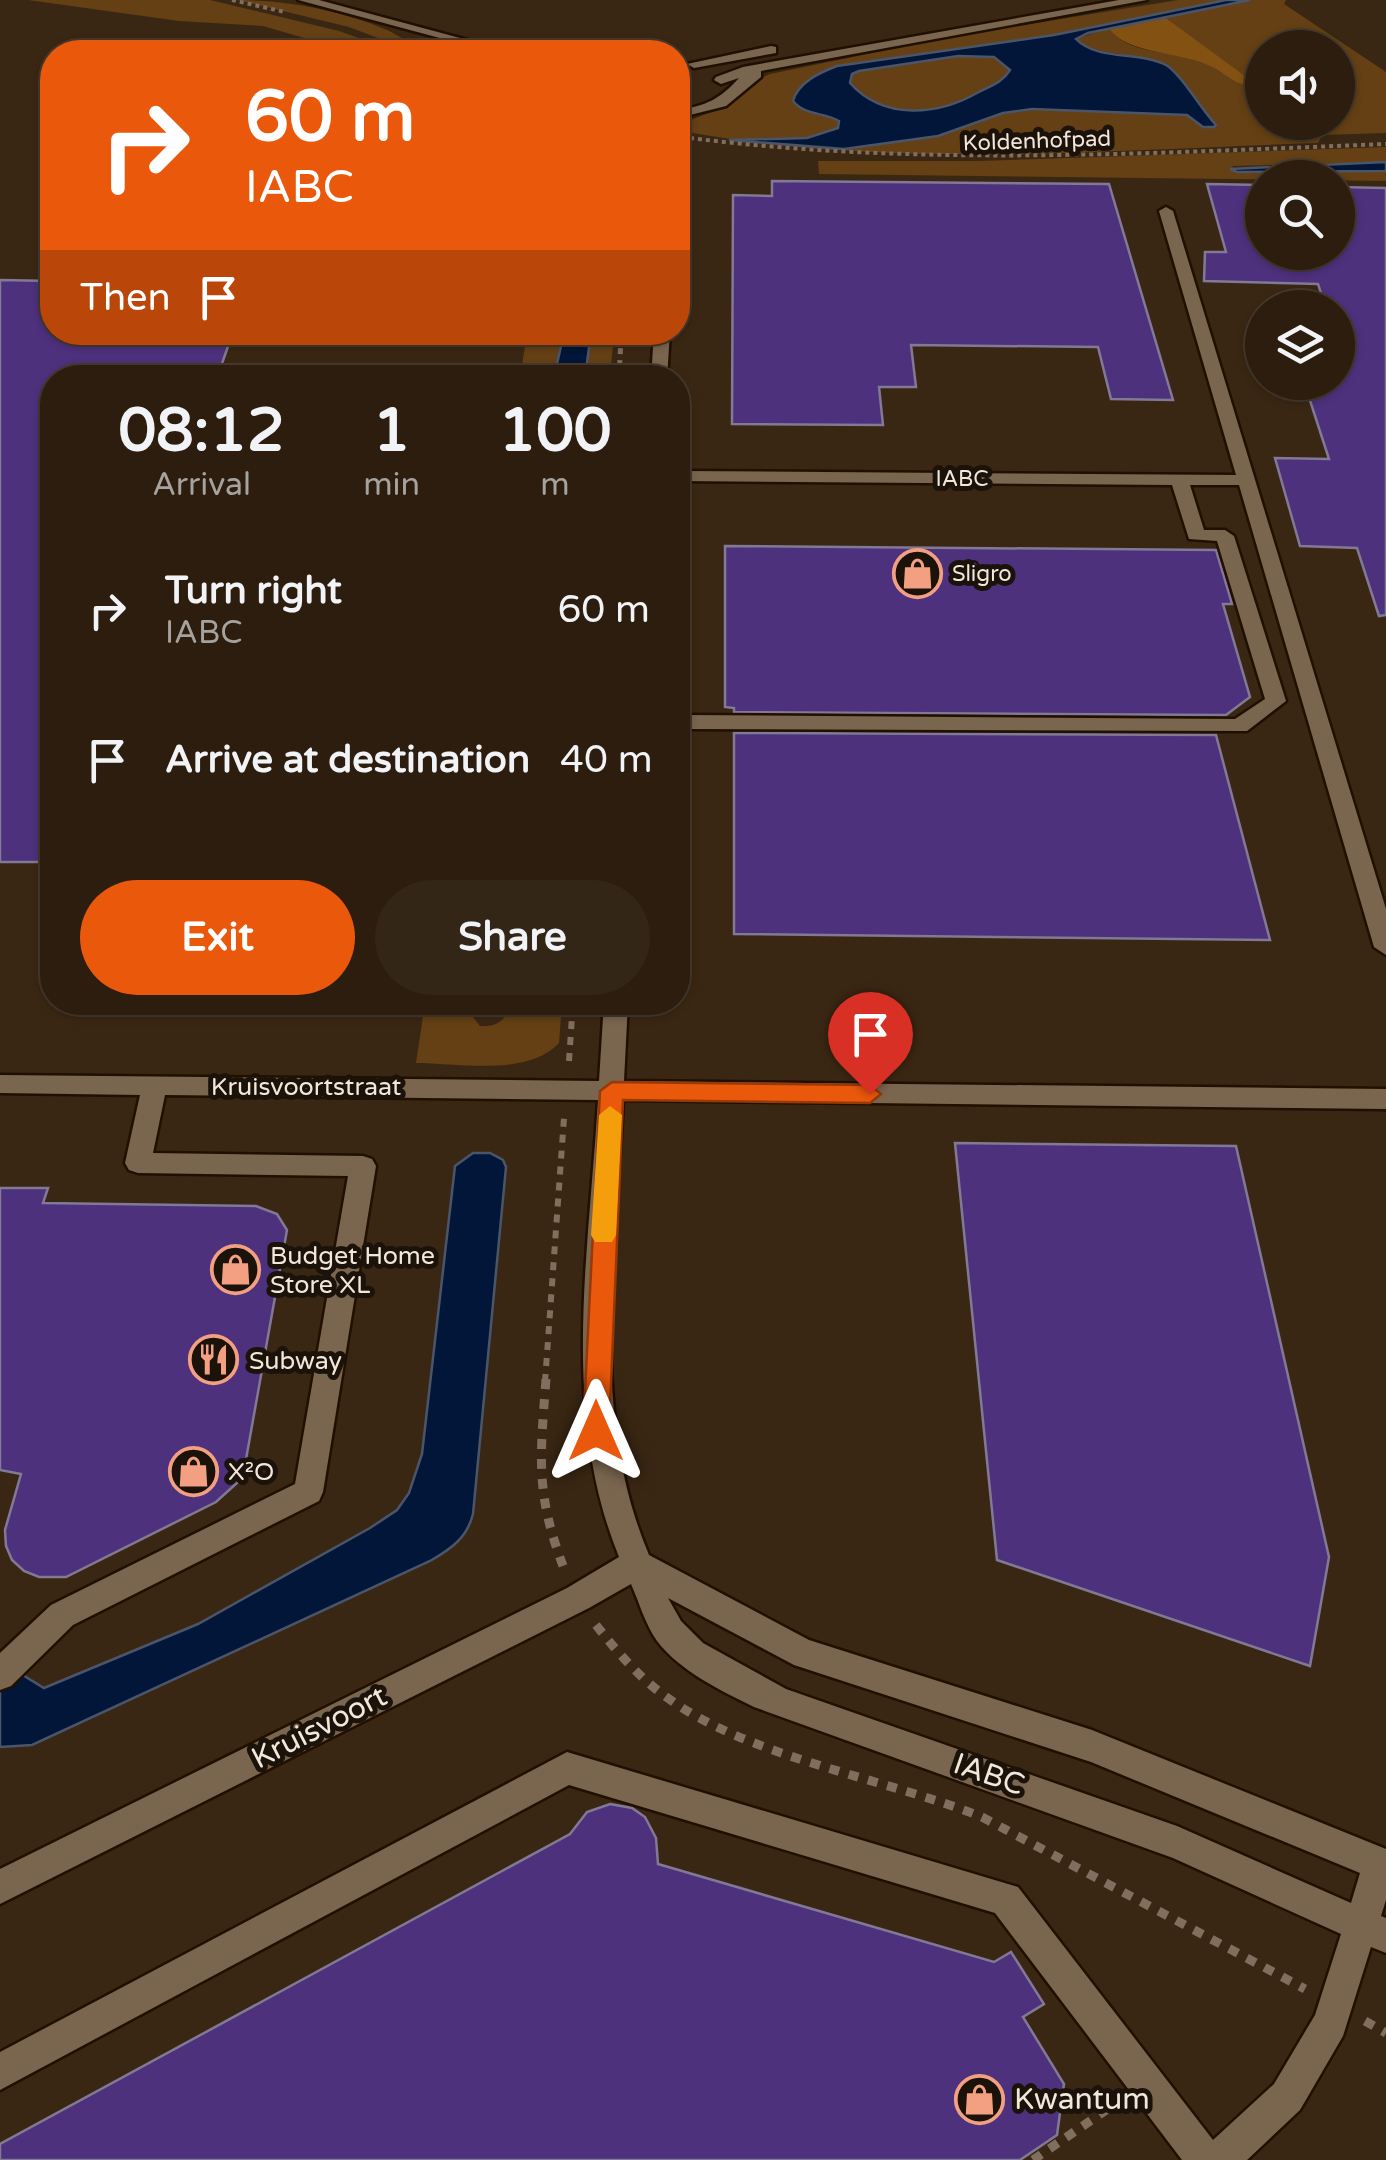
<!DOCTYPE html>
<html lang="en">
<head>
<meta charset="utf-8">
<style>
	:root { --surface:#2c1d0e; --page:#342617; --text:#f1f3f6; --muted:#a6a29e; --line:#483b2e; --accent:#ea580c }
	body { margin:0; font-family:"Varela Round",sans-serif; background:var(--page); color:var(--text); height:100vh; display:flex; flex-direction:column; font-size:38px; white-space:nowrap }
	* { box-sizing:border-box; margin:0 }
	p { font-size:32px; color:var(--muted) }
	.icon { flex:none; width:55px; height:55px; fill:none; stroke:currentColor; stroke-width:2; stroke-linecap:round; stroke-linejoin:round }
	.map { position:relative; flex:1; overflow:hidden }
	.details { position:absolute; left:40px; top:365px; width:650px; height:650px; display:flex; flex-direction:column; background:var(--surface); border-radius:40px; box-shadow:0 2px 8px #0004,0 0 0 2px var(--line) }
	.details>* { flex:none }
	.top-card { position:absolute; left:40px; top:40px; width:650px; height:305px; border-radius:40px; box-shadow:0 2px 8px #0004,0 0 0 2px var(--line); background:#ea580c; color:#fff; overflow:hidden }
	.tools { position:absolute; left:1245px; top:30px; display:grid; gap:20px }
	.tools a { display:grid; place-items:center; width:110px; height:110px; border-radius:50%; background:var(--surface); box-shadow:0 2px 8px #0004,0 0 0 2px var(--line); font-size:50px }
	.pin { position:absolute; display:grid; place-items:center; width:85px; height:85px; color:#fff; margin:-102px -42px; border-radius:50% 50% 50% 0; rotate:-45deg; box-shadow:0 0 10px #0007 }
	.pin .icon { rotate:45deg }
	.me { position:absolute; width:110px; margin:-55px; rotate:0deg; stroke-linejoin:round; filter:drop-shadow(0 0 8px #0008) }
	.turn { display:flex; align-items:center; gap:35px; height:210px; padding:0 40px; font-size:45px }
	.turn .icon { width:130px; height:130px; stroke-width:2.5 }
	.turn b { display:block; font-size:70px; line-height:85px }
	.then { display:flex; align-items:center; height:95px; padding:0 40px; background:#0003; gap:20px; font-size:38px }
	.eta { display:flex; justify-content:space-evenly; align-items:center; height:170px; text-align:center }
	.eta b { font-size:60px; font-weight:800; line-height:70px }
	.button { display:flex; gap:20px; margin-top:auto; padding:20px 40px }
	.button a { flex:1; height:115px; border-radius:60px; background:var(--accent); color:#fff; font-size:40px; font-weight:800; line-height:115px; text-align:center }
	.button a+a { background:var(--page); color:var(--text) }
	ul { padding:0; list-style:none }
	li { display:flex; align-items:center; gap:30px; height:150px; padding:0 40px }
	li div { flex:1 }
	li b { display:block; font-size:38px }
	li em { font-style:normal }
	.map>svg:first-child { display:block }
	.green { fill:#644014; fill-rule:evenodd }
	.forest { fill:#835213 }
	.water { fill:#011638; stroke:#4a5569; stroke-width:2.5; fill-rule:evenodd }
	.building { fill:#4d317c; stroke:#817995; stroke-width:2.5 }
	.lines { fill:none; stroke-linecap:round; stroke-linejoin:round }
	.minor-casing { stroke:#211000; stroke-width:5 }
	.path-far3 { stroke:#806f5e; stroke-width:4; stroke-dasharray:4 4; stroke-linecap:butt }
	.path-far2 { stroke:#806f5e; stroke-width:5; stroke-dasharray:6 6; stroke-linecap:butt }
	.path-far1 { stroke:#806f5e; stroke-width:6; stroke-dasharray:8 8; stroke-linecap:butt }
	.path { stroke:#806f5e; stroke-width:9; stroke-dasharray:10 10; stroke-linecap:butt }
	.minor { fill:#7a654f; fill-rule:evenodd }
	.route { fill:#ea580c; stroke:#983908; stroke-width:2.5 }
	.slow { fill:#f59e0b }
	.labels { text-anchor:middle; stroke-width:10; stroke-linejoin:round; paint-order:stroke }
	.far-street-label { font-size:22px; fill:#f3e7db; stroke:#1b120a }
	.far-poi-label { font-size:22px; fill:#f3e7db; stroke:#1b120a; text-anchor:start }
	.street-label { font-size:25px; fill:#f3e7db; stroke:#1b120a }
	.poi-label { font-size:25px; fill:#f3e7db; stroke:#1b120a; text-anchor:start }
	.near-street-label { font-size:30px; fill:#f3e7db; stroke:#1b120a }
	.near-poi-label { font-size:30px; fill:#f3e7db; stroke:#1b120a; text-anchor:start }
</style>
</head>
<body>
<div class="map">
<svg width="1386" height="2160" viewBox="0 0 1386 2160">
	<rect width="100%" height="100%" fill="#3a2713"/>
	<!-- green -->
	<g class="green">
		<path d="M28,0H210L339,31L398,52H352L263,26L179,21Z"/>
		<path d="M237,0C287,0 341,10 387,30C402,37 415,47 430,52H415L349,27Z"/>
		<path d="M1178,0H1226L1054,35L837,66L810,81L798,107L840,121L839,128L807,138L742,141L844,149L938,136L1003,113L1054,108L1187,115L1203,127L1216,124C1191,100 1172,67 1136,57C1116,51 1091,55 1076,39L1109,28C1125,54 1171,51 1198,60C1220,68 1231,84 1255,85L1166,18L1250,0H1286L1284,4L1386,72V133L1322,135L1318,143C1108,150 891,169 687,132L691,120L729,105L749,84L770,74L955,36ZM1262,48H1338V122H1262Z"/>
		<path d="M958,56L994,57L1010,70C1002,83 990,86 977,93C938,115 884,121 850,83L852,74L859,71Z"/>
		<path d="M1386,147V162L1232,166L1237,172L1386,171V181L819,174L818,161H978Z"/>
		<path d="M527,333H564L554,377L520,378Z"/>
		<path d="M591,333H614L610,377L585,378Z"/>
		<path d="M425,1003H472L469,1012L480,1026C499,1027 505,1020 511,1003H562L559,1043C527,1077 459,1063 416,1063Z"/>
	</g>
	<!-- forest -->
	<path class="forest" d="M1166,18L1257,85C1237,87 1230,77 1214,68C1185,51 1125,55 1109,28Z"/>
	<!-- water -->
	<g class="water">
		<path d="M1226,0H1250L1088,33L1076,39C1097,61 1139,51 1166,65C1180,73 1202,110 1216,125L1214,127H1203L1187,115L1032,109L1003,113L938,136L844,149L729,140L807,138L838,128L839,121C824,112 805,116 793,101C798,82 821,72 837,66L1054,35ZM958,56L994,57L1010,70C1002,83 990,86 977,93C938,115 884,121 850,83L852,74L859,71Z"/>
		<path d="M1386,162V171L1237,172L1230,169Z"/>
		<path d="M564,333H591L585,377H554Z"/>
		<path d="M473,1153H490L503,1160L506,1167L473,1514C467,1538 451,1549 430,1561L32,1745L0,1747V1661L44,1688L198,1624L370,1528L397,1510L409,1493L422,1454L455,1166Z"/>
	</g>
	<!-- building -->
	<g class="building">
		<path d="M772,181L1109,184L1173,400L1111,399L1098,347L911,345L916,387H879L883,425L732,424L733,195L772,196Z"/>
		<path d="M1207,184L1262,185V252H1338V187L1386,188V615L1379,616L1357,548L1300,546L1275,458L1329,459L1304,382H1338V308H1326L1318,284L1204,281L1205,252H1226Z"/>
		<path d="M0,280L52,281V332H233L217,378H52V839L44,862H0Z"/>
		<path d="M725,546L1216,550L1232,604H1223L1250,697L1226,715L734,712V708L725,707Z"/>
		<path d="M734,733L1216,735L1270,940L734,934Z"/>
		<path d="M955,1143L1236,1146L1329,1557L1310,1666L997,1560Z"/>
		<path d="M0,1188H48L43,1203L256,1206L277,1214L287,1230L245,1465L238,1482L216,1502L66,1577H39L24,1571L12,1560L6,1546L5,1530L21,1474L0,1470Z"/>
		<path d="M610,1804L632,1808L645,1817L656,1838L658,1864L994,1962L1011,1952L1044,2004L1023,2017L1064,2084L1057,2135L1020,2160H0V2144L570,1834L587,1812Z"/>
	</g>
	<g class="lines">
		<defs>
			<g id="minor">
				<path d="M298,0H319L512,52H492Z"/>
				<path d="M1119,0H1147L761,71V77L726,106L678,118V110C706,106 720,99 739,78L721,84L714,80L716,77L743,67Z"/>
				<path d="M771,46L776,47V53L694,68L687,64Z"/>
				<path d="M1166,207L1173,211L1386,909V955L1374,947L1239,485H1190L1204,530H1225L1234,536L1286,701L1247,731L687,729L678,723L680,717L687,715L1235,719L1265,699L1217,541L1189,539L1172,485L678,481V471L1236,475L1159,211Z"/>
				<path d="M654,332H670L667,378H651Z"/>
				<path d="M604,1002H628L624,1081L1386,1089V1109L623,1100C616,1252 588,1411 649,1555L809,1640L1092,1730L1386,1849V1900L1381,1916L1386,1918V1953L1371,1947L1343,2036L1300,2110L1247,2160H1182L995,1913L569,1785L0,2090V2052L567,1752L1018,1887L1213,2140L1274,2084L1315,2015L1341,1934L1173,1858L754,1707C720,1690 681,1672 657,1641C645,1624 639,1602 631,1584L589,1608L0,1904V1869L567,1588L619,1557C560,1412 589,1253 598,1100L165,1095L153,1153L363,1156L372,1159L376,1166L323,1492L319,1501L73,1625L11,1686L0,1690V1653L51,1605L295,1484L348,1176L138,1173L129,1170L125,1163L140,1095L0,1093V1075L599,1081ZM668,1598L794,1665L1091,1762L1360,1873L1351,1903L1177,1826L786,1689L703,1643L681,1621Z"/>
			</g>
		</defs>
		<!-- minor casing -->
		<use href="#minor" class="minor-casing"/>
		<!-- path-far3 -->
		<g class="path-far3">
			<path d="M232,0L285,12"/>
			<path d="M690,138C922,167 1153,153 1386,144"/>
			<path d="M621,342V332"/>
		</g>
		<!-- path-far2 -->
		<path class="path-far2" d="M619,378L621,339"/>
		<!-- path-far1 -->
		<g class="path-far1">
			<path d="M569,1061L573,1002"/>
			<path d="M545,1382L564,1118"/>
		</g>
		<!-- path -->
		<g class="path">
			<path d="M546,1379C540,1459 535,1494 565,1571"/>
			<path d="M596,1625C619,1654 641,1680 672,1701C753,1758 887,1779 982,1817L1305,1989"/>
			<path d="M1365,2021L1386,2033"/>
			<path d="M1033,2160L1115,2104"/>
		</g>
		<!-- minor -->
		<use href="#minor" class="minor"/>
	</g>
	<!-- route -->
	<path class="route" d="M612,1082L870,1085L881,1094L870,1103L623,1100L609,1431L606,1439L596,1442L587,1439L583,1431L600,1091Z"/>
	<!-- slow -->
	<path class="slow" d="M610,1106L622,1115L616,1235L612,1242H595L591,1235L599,1115Z"/>
	<!-- icons -->
	<defs>
		<symbol id="shop-ring" viewBox="-11 -11 22 22"><circle r="9.5" fill="#1b120a" stroke="#f2a081" stroke-width="1.5"/><path d="M-5-2.5h2.3a2.7 3.5 0 0 1 5.4 0H5L5.5 6h-11ZM-1.5-2.5h3a1.5 2.3 0 0 0-3 0Z" fill="#f2a081"/></symbol>
		<symbol id="restaurant-ring" viewBox="-11 -11 22 22"><circle r="9.5" fill="#1b120a" stroke="#f2a081" stroke-width="1.5"/><path d="M-5-6h1v4h1v-4h1v4h1v-4h1v5L-1.5 .5V6h-2V.5L-5-1ZM5-6V6H3V1.5H1.5Q1.5-4 5-6Z" fill="#f2a081"/></symbol>
	</defs>
	<g fill-rule="evenodd">
		<use href="#shop-ring" x="890" y="546" width="55" height="55"/>
		<use href="#shop-ring" x="208" y="1242" width="55" height="55"/>
		<use href="#restaurant-ring" x="186" y="1332" width="55" height="55"/>
		<use href="#shop-ring" x="166" y="1444" width="55" height="55"/>
		<use href="#shop-ring" x="952" y="2072" width="55" height="55"/>
	</g>
	<g class="labels">
		<!-- far-street labels -->
		<g class="far-street-label">
			<text transform="translate(1037 140) rotate(-2)" y="8">Koldenhofpad</text>
			<text x="962" y="486">IABC</text>
		</g>
		<!-- far-poi labels -->
		<g class="far-poi-label">
			<text x="952" y="581">Sligro</text>
		</g>
		<!-- street labels -->
		<g class="street-label">
			<text x="306" y="1095">Kruisvoortstraat</text>
		</g>
		<!-- poi labels -->
		<g class="poi-label">
			<text x="270" y="1264">Budget Home<tspan x="270" dy="29">Store XL</tspan></text>
			<text x="249" y="1369">Subway</text>
			<text x="228" y="1480">X²O</text>
		</g>
		<!-- near-street labels -->
		<g class="near-street-label">
			<text transform="translate(319 1727) rotate(-27)" y="10">Kruisvoort</text>
			<text transform="translate(989 1774) rotate(19)" y="10">IABC</text>
		</g>
		<!-- near-poi labels -->
		<g class="near-poi-label">
			<text x="1014" y="2109">Kwantum</text>
		</g>
	</g>
</svg>
<div class="tools">
<a><svg class="icon" aria-label="sound" viewBox="0 0 24 24"><path d="M4 9h4l5-4v14l-5-4H4zM17 9q2 3 0 6"/></svg></a>
<a><svg class="icon" aria-label="search" viewBox="0 0 24 24"><circle cx="10" cy="10" r="6"/><path d="M15 15l6 6"/></svg></a>
<a><svg class="icon" aria-label="layers" viewBox="0 0 24 24"><path d="M12 4l9 5-9 5-9-5zM3 14l9 5 9-5"/></svg></a>
</div>
<div class="pin" style="left:870px;top:1094px;background:#d93025"><svg class="icon" aria-label="arrive" viewBox="0 0 24 24"><path d="M6 21V4h12l-3 4 3 4H6"/></svg></div>
<svg class="me" style="left:596px;top:1431px" viewBox="-20 -20 40 40"><path d="M0-17L14 15 0 8-14 15z" fill="#ea580c" stroke="#fff" stroke-width="4"/></svg>
<div class="top-card">
<div class="turn"><svg class="icon" aria-label="right" viewBox="0 0 24 24"><path d="M7 20v-9h11M14 6l5 5-5 5"/></svg><div><b>60 m</b>IABC</div></div>
<div class="then">Then<svg class="icon" aria-label="arrive" viewBox="0 0 24 24"><path d="M6 21V4h12l-3 4 3 4H6"/></svg></div>
</div>
<section class="details">
<div class="eta">
<div><b>08:12</b><p>Arrival</p></div>
<div><b>1</b><p>min</p></div>
<div><b>100</b><p>m</p></div>
</div>
<ul>
<li><svg class="icon" aria-label="right" viewBox="0 0 24 24"><path d="M7 20v-9h11M14 6l5 5-5 5"/></svg><div><b>Turn right</b><p>IABC</p></div><em>60 m</em></li>
<li><svg class="icon" aria-label="arrive" viewBox="0 0 24 24"><path d="M6 21V4h12l-3 4 3 4H6"/></svg><div><b>Arrive at destination</b></div><em>40 m</em></li>
</ul>
<div class="button"><a>Exit</a><a>Share</a></div>
</section>
</div>
</body>
</html>
